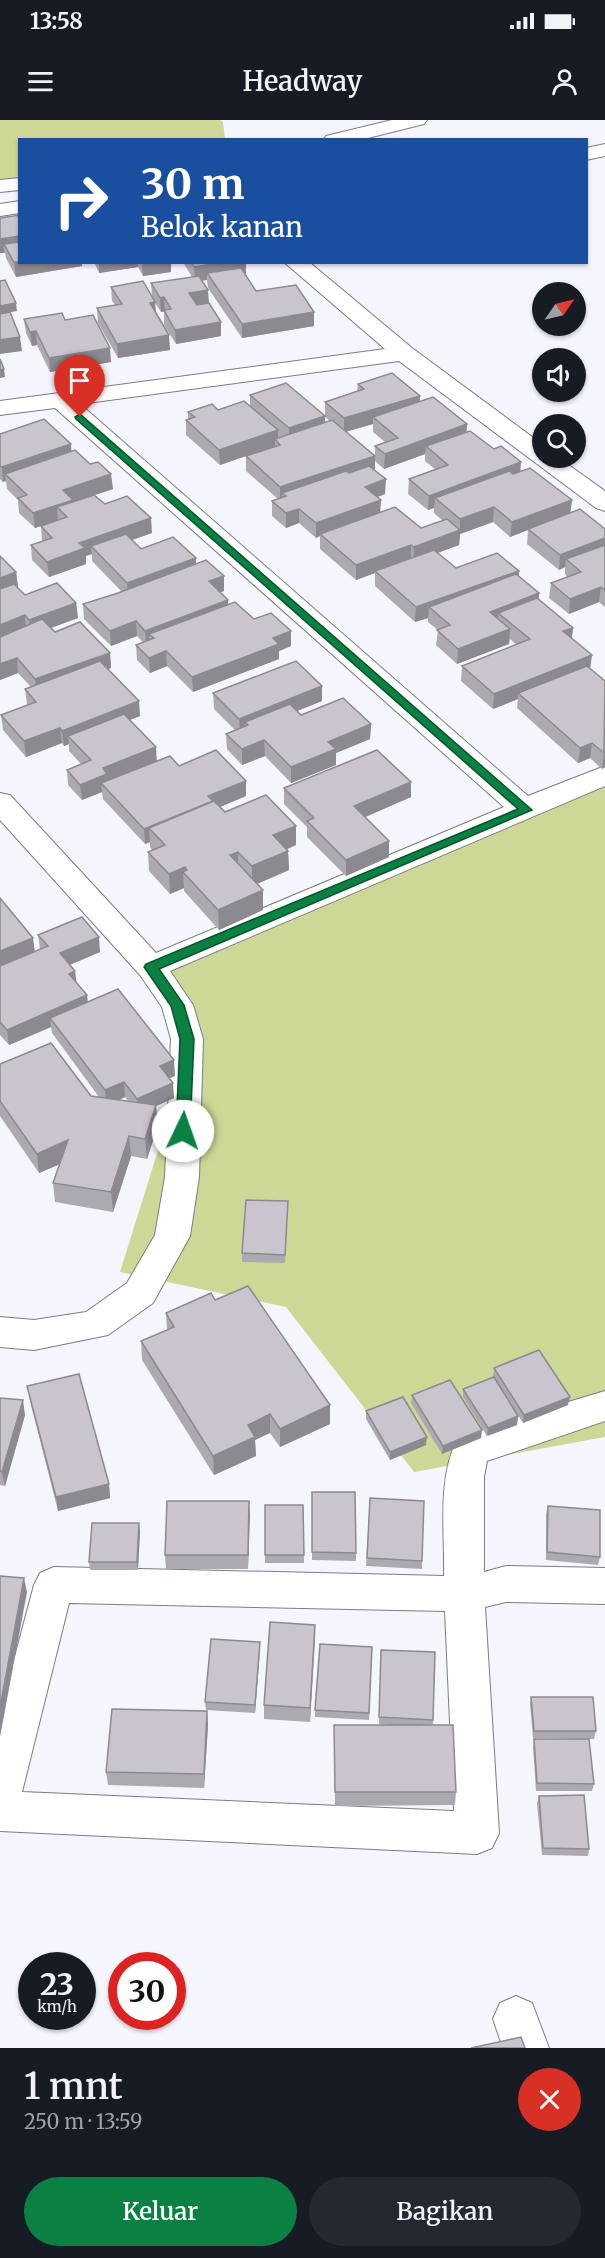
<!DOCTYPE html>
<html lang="id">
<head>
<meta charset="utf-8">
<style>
	:root { --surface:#171b24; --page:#242831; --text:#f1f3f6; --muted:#9ea1a6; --accent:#0b8043 }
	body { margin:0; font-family:Merriweather,serif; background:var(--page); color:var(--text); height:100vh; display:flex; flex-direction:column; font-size:22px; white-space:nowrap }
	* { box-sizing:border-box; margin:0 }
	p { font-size:20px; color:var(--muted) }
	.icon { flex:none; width:33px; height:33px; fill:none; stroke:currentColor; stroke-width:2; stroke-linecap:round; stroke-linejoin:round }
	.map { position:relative; height:1928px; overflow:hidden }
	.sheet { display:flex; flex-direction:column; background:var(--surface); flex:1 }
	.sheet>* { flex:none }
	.top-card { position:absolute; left:18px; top:18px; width:570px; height:126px; border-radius:0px; box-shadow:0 2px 4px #0004; background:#1a4fa0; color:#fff; overflow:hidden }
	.needle { width:39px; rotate:56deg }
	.fabs { position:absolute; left:532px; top:162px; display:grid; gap:12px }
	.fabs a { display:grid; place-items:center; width:54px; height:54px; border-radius:50%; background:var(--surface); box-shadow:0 2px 4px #0004; font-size:30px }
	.speed { position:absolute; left:18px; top:1832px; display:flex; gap:12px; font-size:30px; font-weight:700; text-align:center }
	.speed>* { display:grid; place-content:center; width:78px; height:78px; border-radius:50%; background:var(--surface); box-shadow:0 2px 4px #0004; line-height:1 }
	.speed small { font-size:15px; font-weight:400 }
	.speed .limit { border:9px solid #d22; background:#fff; color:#111 }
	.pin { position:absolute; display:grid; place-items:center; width:51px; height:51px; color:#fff; margin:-62px -26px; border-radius:50% 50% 50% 0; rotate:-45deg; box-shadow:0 0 6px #0007 }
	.pin .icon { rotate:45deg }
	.me { position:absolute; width:66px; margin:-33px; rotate:3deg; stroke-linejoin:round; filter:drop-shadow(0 0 4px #0008) }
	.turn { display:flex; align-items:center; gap:21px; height:126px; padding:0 24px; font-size:27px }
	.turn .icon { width:78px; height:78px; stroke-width:2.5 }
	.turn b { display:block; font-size:42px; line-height:51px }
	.round { display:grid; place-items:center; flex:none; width:63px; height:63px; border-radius:32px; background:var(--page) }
	.overview { display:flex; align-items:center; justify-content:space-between; height:102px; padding:0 24px }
	h1 { font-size:36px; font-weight:600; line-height:45px }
	.primary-button { display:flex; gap:12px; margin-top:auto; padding:12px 24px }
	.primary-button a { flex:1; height:69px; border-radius:36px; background:var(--accent); color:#fff; font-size:24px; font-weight:600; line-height:69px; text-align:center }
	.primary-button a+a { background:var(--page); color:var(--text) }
	.status { display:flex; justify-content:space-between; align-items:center; height:42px; padding:0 30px; background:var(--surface); direction:ltr }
	.status svg { height:16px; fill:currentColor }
	header { display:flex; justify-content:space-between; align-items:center; height:78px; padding:0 24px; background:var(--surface); font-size:27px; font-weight:600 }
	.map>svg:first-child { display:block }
	.green { fill:#cdd896 }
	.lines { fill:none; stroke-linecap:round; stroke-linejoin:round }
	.minor-casing { stroke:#7b7c85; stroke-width:2 }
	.minor { fill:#fff; fill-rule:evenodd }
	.wall { fill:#ada9b0; fill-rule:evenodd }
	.shaded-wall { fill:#8d8990 }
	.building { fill:#c9c4cd; stroke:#8d8990; stroke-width:1.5 }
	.route { fill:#0b8043; stroke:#07532c; stroke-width:1.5 }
</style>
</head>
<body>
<div class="status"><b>13:58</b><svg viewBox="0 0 49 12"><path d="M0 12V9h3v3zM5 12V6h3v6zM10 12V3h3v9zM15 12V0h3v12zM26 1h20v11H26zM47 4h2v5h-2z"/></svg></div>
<header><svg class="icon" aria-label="menu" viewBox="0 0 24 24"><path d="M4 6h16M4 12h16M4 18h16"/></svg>Headway<svg class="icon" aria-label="person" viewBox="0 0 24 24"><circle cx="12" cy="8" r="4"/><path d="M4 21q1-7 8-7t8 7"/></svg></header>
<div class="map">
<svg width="605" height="1928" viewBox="0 0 605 1928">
	<rect width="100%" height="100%" fill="#f5f5fd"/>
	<!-- green -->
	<g class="green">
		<path d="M0,0H220L223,2L225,19L20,20L19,64L0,66Z"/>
		<path d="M605,665V1317L414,1352L286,1187L120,1152L165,1008L176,916L150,854Z"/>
	</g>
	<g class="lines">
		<defs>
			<g id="minor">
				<path d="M392,0H427L424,4L360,20H323L326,16Z"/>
				<path d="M605,24V36L586,40V28Z"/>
				<path d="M20,58V70L0,72V60Z"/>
				<path d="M20,81V93L0,96V84Z"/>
				<path d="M284,142H309L412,228L543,325V338H559L605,371V391L596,388L399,241L80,284L528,676L605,646V666L170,851L193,885L203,919L199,1057L190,1116L153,1183L108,1215L34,1230L0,1227V1197L34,1200L86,1192L127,1163L155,1115L165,1057L171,919L162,887L140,855L0,700V673L10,675L156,833L504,687L55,288L0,295V281L385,229Z"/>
				<path d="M605,1271V1301L487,1341L484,1357V1452L506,1446L605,1448V1484L506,1482L485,1487L499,1713L492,1728L477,1734L0,1711V1593L34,1465L40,1453L54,1447L444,1456C445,1413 437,1359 457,1320L498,1303ZM69,1483L445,1491L454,1691L22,1672Z"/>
				<path d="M516,1876L532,1883L549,1928H503L493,1899L500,1883Z"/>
			</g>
		</defs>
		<!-- minor casing -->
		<use href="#minor" class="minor-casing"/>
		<!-- minor -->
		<use href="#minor" class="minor"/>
	</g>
	<!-- wall -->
	<g class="wall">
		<path d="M0,98L82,146L16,157L6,138Z"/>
		<path d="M94,142H171V152L143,156L138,147L99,153Z"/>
		<path d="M183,142H246V153L244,154L256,171L314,192V206L242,218L208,168L207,160H202L209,183L221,202V216L176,224L164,205V192H161L155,183L156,194L170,230L118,238L98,203L97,188L115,185L112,181L111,167L152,177L151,163L192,157Z"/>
		<path d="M24,199L65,200L111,242L50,252L37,225L32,226L26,213Z"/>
		<path d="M358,264L420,276V281L467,304L466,312L521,351L572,380L570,393L605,409V487L599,482L569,494L549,478L551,463L567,457L565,454V447L559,450L527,424L528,410L510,417L493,402L460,414L459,425L437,433L456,448L519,451V456L539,473V479L573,508L572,518L590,549L605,561V647L602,649L590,638L578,643L517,588L518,579L493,589L461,561L462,546L517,525L510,519L509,524L457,544L436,525L438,510L428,502V498L415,502L375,466V453L356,460L320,429V416L316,418L299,403L286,408L272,396V381L278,379L246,351V336L275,326L220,345L186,315V300L188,299V292L250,287V275L325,296V282L357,271ZM325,297L330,301L325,302ZM373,304V312L385,322L375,326V336L346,312ZM425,334V341L435,349L409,359L408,374L428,390L434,388V393L443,401L421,408L380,392L377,377L385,374L375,350V341L384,349Z"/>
		<path d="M0,314L71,331L113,369L95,375L105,384L152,413L132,420L141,429L196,438V443L224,456V471L220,472L228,480V484L254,499L291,511V526L279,531V539L193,572L167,546L150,553L137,540L136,525L143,522L137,516L111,526L84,499L83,484L122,472L92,441V434L86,436V444L49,457L32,440L31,425L42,421L41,406L35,408L19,393L18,380L7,369L6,361L3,362L0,359Z"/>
		<path d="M0,436L16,452L18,467L25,475L76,483L78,498L51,508L55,512L110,533L111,548L108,549L140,596L129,600L157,642L179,646L246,661V676L220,687L225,692L296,725L287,729L288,731L289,750L257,764L263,790L219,810L184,771V768L170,774L149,751L148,732L152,730L150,727V722L145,724L103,679L102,672L82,680L68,665L67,650L81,644L69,631V624L64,626L62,623L26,637L3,610L1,595L27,585L25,569L31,567L18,553L0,560Z"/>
		<path d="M322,566V581L297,591L301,595L371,604L370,619L336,633V645L291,663L265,636L242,645L227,629L226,614L235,610L214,589L213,573Z"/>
		<path d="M284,668L411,677L365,697L389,721V737L346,756L307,717V707L284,684Z"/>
		<path d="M0,778L34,832L40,829L38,815L100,832L70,845L76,862L87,875L88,882L175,956L169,958L174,978L156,986L158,1005L147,1039L131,1036L113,1092L55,1082L53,1063L60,1044L39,1053L0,996V944L91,976L99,977L52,913L51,907L9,925L0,915ZM125,977L128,981L119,980Z"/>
		<path d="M288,1081L285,1143L242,1142V1133Z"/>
		<path d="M215,1180L330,1304L280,1327L270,1313L255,1320L256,1336L214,1355L142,1240L141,1221L167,1210L166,1193Z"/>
		<path d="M494,1248L568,1285L523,1303L498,1264L518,1296L517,1305L487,1316L463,1277V1269L493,1257Z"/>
		<path d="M27,1266L109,1364L110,1378L58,1391L30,1281Z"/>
		<path d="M412,1275L481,1318L442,1334L411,1283Z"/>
		<path d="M0,1278L25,1295L5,1366L0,1365Z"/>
		<path d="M366,1291L426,1325L390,1340L366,1299Z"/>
		<path d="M312,1372L356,1433V1441L312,1440Z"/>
		<path d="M370,1378L422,1441V1449L366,1446Z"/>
		<path d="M249,1381L248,1449H166L165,1435Z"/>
		<path d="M265,1385H303L304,1443H265Z"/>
		<path d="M548,1386L600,1437L598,1445L546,1440V1394Z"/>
		<path d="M140,1411L138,1450H90L89,1442Z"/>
		<path d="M315,1505L310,1602L264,1599V1585Z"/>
		<path d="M260,1522L255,1593L206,1590L205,1582Z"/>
		<path d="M372,1527L369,1600L315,1597V1590Z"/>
		<path d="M381,1530L435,1532L433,1605L456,1672L455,1685L335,1686L334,1605H389L379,1604Z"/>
		<path d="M531,1577L596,1611L594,1619L533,1618L530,1584Z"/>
		<path d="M207,1591L208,1605L204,1668L108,1665L106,1652Z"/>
		<path d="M534,1619L594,1664L592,1671H536L533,1627Z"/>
		<path d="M539,1676L589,1729L588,1736L542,1735L537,1683Z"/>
	</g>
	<!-- shaded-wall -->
	<g class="shaded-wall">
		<path d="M20,116V131L4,124L5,133H0V119Z"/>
		<path d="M14,142H82V146L16,157Z"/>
		<path d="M99,142H138V147L99,153Z"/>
		<path d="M142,142H171V152L143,156Z"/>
		<path d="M225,142H246V153L211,159L207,153V160L195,162L194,147Z"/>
		<path d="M208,170L209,184L190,187L189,173Z"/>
		<path d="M164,177L165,191L161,192L160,178Z"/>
		<path d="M155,182L156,196L150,183Z"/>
		<path d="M16,183L17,191L0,194V186Z"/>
		<path d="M314,192V206L242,218V204Z"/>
		<path d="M221,202V216L176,224L175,210Z"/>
		<path d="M36,211L37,225L32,226L30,212Z"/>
		<path d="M169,215L170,230L118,238L117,224Z"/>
		<path d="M20,217L22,231L0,234V220Z"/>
		<path d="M110,228L111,242L50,252L49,238Z"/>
		<path d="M4,249L5,257L0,258V250Z"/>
		<path d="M420,276V291L373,297V304L344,312V298Z"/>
		<path d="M325,296V311L289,323V308Z"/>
		<path d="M467,304L466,318L426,326L425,334L384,349L385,334Z"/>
		<path d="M278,310V322L275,319V326L220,345L219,330Z"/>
		<path d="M71,324L72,339L5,354L6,361L3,362L2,347Z"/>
		<path d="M375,336V351L286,376L282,373V381H280V367Z"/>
		<path d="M521,342L520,357L435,378L434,388L428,390L429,376Z"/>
		<path d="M111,354L113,369L57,387L58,400L35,408L33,393L63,370Z"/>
		<path d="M386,359L385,374L365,382V367Z"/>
		<path d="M381,380L380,395L320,414V416L316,418V403Z"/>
		<path d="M572,380L570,395L528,409V410L510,417L512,402Z"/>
		<path d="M494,387L493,402L460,414L459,425L413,442L414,427L460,410V399Z"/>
		<path d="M299,389V403L286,408V393Z"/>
		<path d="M151,398L152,413L97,432L91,426L92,434L86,436V444L49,457L47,442L79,423Z"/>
		<path d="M605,418V432L566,439L565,447L559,450L560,435Z"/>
		<path d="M411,425V440L375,451V453L356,460V445Z"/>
		<path d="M196,438V453L128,478L127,463Z"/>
		<path d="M519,451L518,466L429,487L428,498L415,502L416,487Z"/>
		<path d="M16,452L18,467L0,473V458Z"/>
		<path d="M224,456V471L209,476V461Z"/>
		<path d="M601,467L599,482L569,494L570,479Z"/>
		<path d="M539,473L538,488L498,493V504L490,492Z"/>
		<path d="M228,480V495L154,518L149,514L150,525L146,526L145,511Z"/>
		<path d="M76,483L78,498L31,515L29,500Z"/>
		<path d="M25,495L26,510L0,521V505Z"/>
		<path d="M136,501L137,516L111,526L110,511Z"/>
		<path d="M573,508L571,523L563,511Z"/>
		<path d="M510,509L509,524L457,544L458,529Z"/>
		<path d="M291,511V526L279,531V539L193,572L192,557L273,518Z"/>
		<path d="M166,531L167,546L150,553L149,538Z"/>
		<path d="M110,533L111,548L37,574L35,559Z"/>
		<path d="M592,535L590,550L518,573V579L493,589L494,574Z"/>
		<path d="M17,538L18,553L0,560V544Z"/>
		<path d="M322,566V581L248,611V605L245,602L246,612L240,614L239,599Z"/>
		<path d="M139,581L140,596L74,622L68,616L69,624L64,626L62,611Z"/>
		<path d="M371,604L370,619L336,633V645L291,663V647L328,622Z"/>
		<path d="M60,608L62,623L26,637L24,621Z"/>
		<path d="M264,620L265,636L242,645V629Z"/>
		<path d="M592,623L590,638L578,643L580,628Z"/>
		<path d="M156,627L157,643L101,663L102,672L82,680L80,665L103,648Z"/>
		<path d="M604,633H605V647L602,649Z"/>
		<path d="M246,661V676L213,690L149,708L150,722L145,724L144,709L208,676Z"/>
		<path d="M411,662V677L354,702V686Z"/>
		<path d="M296,706V725L274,735L273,715Z"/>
		<path d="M389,721V737L346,756V740Z"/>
		<path d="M288,731L289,750L252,766V746Z"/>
		<path d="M238,732V752L230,735Z"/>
		<path d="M185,747V754L183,752L184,768L170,774L169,754Z"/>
		<path d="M263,770V790L219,810L218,790Z"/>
		<path d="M99,817L100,832L62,848L60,833Z"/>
		<path d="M33,818L35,833L0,848V831Z"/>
		<path d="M75,851L77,867L69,854Z"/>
		<path d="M87,875L88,891L50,898L51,907L9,925L7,910Z"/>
		<path d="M174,940L175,956L161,962L160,946Z"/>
		<path d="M124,962L125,977L106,986L105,970Z"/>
		<path d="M173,963L174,978L156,986L158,1005L147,1039L145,1019L138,994L137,979Z"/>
		<path d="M129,1016L131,1036L113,1092L111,1072Z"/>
		<path d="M68,1020L70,1040L39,1053L37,1034Z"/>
		<path d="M570,1277L568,1285L523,1303L524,1295Z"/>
		<path d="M23,1280L25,1295L5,1366L2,1352Z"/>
		<path d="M330,1285V1304L280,1327V1309Z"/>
		<path d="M270,1294V1313L255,1320L256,1336L214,1355L213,1336L248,1305Z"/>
		<path d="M518,1296L517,1305L487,1316L488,1308Z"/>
		<path d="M482,1310L481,1318L442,1334L443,1326Z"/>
		<path d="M427,1317L426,1325L390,1340V1332Z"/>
		<path d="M109,1364L110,1378L58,1391L56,1377Z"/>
		<path d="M249,1381L250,1396L248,1449V1435Z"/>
		<path d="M139,1403L140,1411L138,1450L137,1442Z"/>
		<path d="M24,1458L27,1472L0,1617V1588Z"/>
		<path d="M315,1505V1519L310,1602V1588Z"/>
		<path d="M260,1522V1530L255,1593V1585Z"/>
		<path d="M207,1591L208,1605L204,1668V1654Z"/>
	</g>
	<!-- building -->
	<g class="building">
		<path d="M20,95V116L0,119V98Z"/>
		<path d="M20,122V142H14L4,124Z"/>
		<path d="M191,142H225L194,147Z"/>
		<path d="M241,148L256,171L296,165L314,192L242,204L207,153Z"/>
		<path d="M199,156L208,170L189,173L197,185L209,183L221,202L175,210L164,190L171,189L164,177L160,178L151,163Z"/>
		<path d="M5,160L16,183L0,186V161Z"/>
		<path d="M143,161L155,182L150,183L169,215L117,224L97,188L122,184L111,167Z"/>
		<path d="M10,192L20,217L0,220V194Z"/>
		<path d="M62,193L65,200L93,195L110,228L49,238L36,211L30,212L24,199Z"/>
		<path d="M0,239L4,249L0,250Z"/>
		<path d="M392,253L420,276L344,298L325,282L364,269L358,264Z"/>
		<path d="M286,263L325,296L289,308L250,275Z"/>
		<path d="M433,277L467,304L385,334L375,326L398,318L373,297Z"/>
		<path d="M244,281L278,310L219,330L186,300L195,297L188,292L212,284L218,290Z"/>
		<path d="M44,299L71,324L2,347L0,346V314Z"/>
		<path d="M332,300L375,336L280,367L246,336L280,325L275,319Z"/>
		<path d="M470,311L494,329L501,326L521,342L429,376L409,359L448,345L426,326Z"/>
		<path d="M75,330L90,344L98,342L111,354L63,370L73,380L33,393L18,378L27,375L5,354Z"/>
		<path d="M369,346L386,359L365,367L381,380L316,403L299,389L286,393L272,381L286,376L282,373L346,351L349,353Z"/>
		<path d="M530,348L572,380L512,402L494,387L460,399L435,378L509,351L513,354Z"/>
		<path d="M94,375L105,384L127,376L151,398L79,423L85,428L47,442L31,425L52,418L41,406L67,397L57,387Z"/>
		<path d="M395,387L421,408L447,399L460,410L414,427L411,425L356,445L320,414Z"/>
		<path d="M580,389L605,409V418L560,435L528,409Z"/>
		<path d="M126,414L141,429L173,417L196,438L127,463L91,426Z"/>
		<path d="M605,425V470L601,467L570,479L551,463L581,452L566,439Z"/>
		<path d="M434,430L456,448L497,433L519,451L416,487L375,451Z"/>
		<path d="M0,436L16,452L0,458Z"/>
		<path d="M206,440L224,456L209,461L228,480L145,511L136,501L110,511L83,484L118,473Z"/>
		<path d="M516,454L539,473L490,492L510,509L458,529L437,510L450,505L429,487Z"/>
		<path d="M57,463L76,483L29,500L25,495L0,505V469L14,464L25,475Z"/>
		<path d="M537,478L573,508L563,511L592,535L494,574L462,546L530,519L498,493Z"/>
		<path d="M235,482L254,499L271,493L291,511L273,518L279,524L192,557L166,531L149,538L136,525L154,518L149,514Z"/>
		<path d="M42,499L55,512L80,502L110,533L35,559L17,538L0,544V517Z"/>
		<path d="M100,541L139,581L62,611L60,608L24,621L1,595L36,582L25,569Z"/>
		<path d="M296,541L322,566L239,599L213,573Z"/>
		<path d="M587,546L605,561L604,633L592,623L580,628L518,573Z"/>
		<path d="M343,578L371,604L328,622L336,629L291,647L264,620L242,629L226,614L248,605L245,602L290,584L301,595Z"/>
		<path d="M124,594L156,627L103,648L107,654L80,665L67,650L91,640L68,616Z"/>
		<path d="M216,630L246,661L208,676L213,681L144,709L101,663L170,636L179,646Z"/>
		<path d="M377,630L411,662L354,686L389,721L346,740L307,701L314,698L284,668Z"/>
		<path d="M266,675L296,706L273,715L288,731L252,746L238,732L230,735L263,770L218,790L183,752L187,750L185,747L169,754L148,732L165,725L149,708L214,681L225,692Z"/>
		<path d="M0,778L33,818L0,831Z"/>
		<path d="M82,797L99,817L60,833L75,851L69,854L87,875L7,910L0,902V846L48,826L38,815Z"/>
		<path d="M118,869L174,940L160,946L173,963L137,979L124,962L105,970L50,898Z"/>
		<path d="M51,923L91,976L156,985L145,1019L129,1016L111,1072L53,1063L68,1020L37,1034L0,981V944Z"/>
		<path d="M246,1080L288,1081L285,1135L242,1133Z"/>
		<path d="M248,1166L330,1285L280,1309L270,1294L248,1305L255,1317L213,1336L141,1221L174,1207L166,1193L211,1173L215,1180Z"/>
		<path d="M539,1230L570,1277L524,1295L494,1248Z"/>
		<path d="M79,1254L109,1364L56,1377L27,1266Z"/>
		<path d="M494,1257L518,1296L488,1308L463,1269Z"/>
		<path d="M450,1260L482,1310L443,1326L412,1275Z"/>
		<path d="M403,1277L427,1317L390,1332L366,1291Z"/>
		<path d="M0,1278L23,1280L2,1352L0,1351Z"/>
		<path d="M312,1372H355L356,1433L312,1432Z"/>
		<path d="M370,1378L424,1381L422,1441L367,1438Z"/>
		<path d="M167,1381H249L248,1435H165Z"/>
		<path d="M265,1385H303L304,1435H265Z"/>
		<path d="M548,1386L600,1390V1437L547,1432Z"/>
		<path d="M92,1403H139L137,1442H89Z"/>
		<path d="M0,1456L24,1458L0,1588Z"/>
		<path d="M270,1502L315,1505L310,1588L264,1585Z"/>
		<path d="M211,1519L260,1522L255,1585L205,1582Z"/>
		<path d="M320,1524L372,1527L369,1593L315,1590Z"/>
		<path d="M381,1530L435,1532L433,1600L379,1597Z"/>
		<path d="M531,1577H593L596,1611H534Z"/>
		<path d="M112,1589L207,1591L204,1654L106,1652Z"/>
		<path d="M334,1605H453L456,1672H335Z"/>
		<path d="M534,1619H589L594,1664L537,1663Z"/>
		<path d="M584,1675L589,1729L543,1728L539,1676Z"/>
		<path d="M521,1917L525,1928H471Z"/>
	</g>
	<!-- route -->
	<path class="route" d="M80,294L532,690L159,849L184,885L194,919L190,1011L183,1016L176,1011L180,919L171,886L144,847L146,844L518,689L76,299L75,297Z"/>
</svg>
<div class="fabs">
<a><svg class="needle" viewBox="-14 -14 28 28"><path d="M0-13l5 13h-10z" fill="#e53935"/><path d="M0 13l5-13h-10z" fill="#9ea1a6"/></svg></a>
<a><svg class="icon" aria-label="sound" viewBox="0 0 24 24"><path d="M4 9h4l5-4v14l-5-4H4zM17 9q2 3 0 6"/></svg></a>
<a><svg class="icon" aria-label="search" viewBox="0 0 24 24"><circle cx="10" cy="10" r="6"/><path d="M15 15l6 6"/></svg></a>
</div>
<div class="speed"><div>23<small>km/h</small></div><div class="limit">30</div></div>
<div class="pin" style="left:80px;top:297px;background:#d93025"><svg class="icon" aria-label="arrive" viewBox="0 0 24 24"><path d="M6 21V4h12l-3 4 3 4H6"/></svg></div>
<svg class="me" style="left:183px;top:1011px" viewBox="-20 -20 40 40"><circle r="19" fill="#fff"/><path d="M0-13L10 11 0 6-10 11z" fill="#0b8043"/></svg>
<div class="top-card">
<div class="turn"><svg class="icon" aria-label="right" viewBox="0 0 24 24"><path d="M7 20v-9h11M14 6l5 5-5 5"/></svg><div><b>30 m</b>Belok kanan</div></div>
</div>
</div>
<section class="sheet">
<div class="overview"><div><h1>1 mnt</h1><p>250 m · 13:59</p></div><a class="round" style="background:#d93025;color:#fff"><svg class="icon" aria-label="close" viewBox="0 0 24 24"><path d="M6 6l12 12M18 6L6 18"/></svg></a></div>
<div class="primary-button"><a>Keluar</a><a>Bagikan</a></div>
</section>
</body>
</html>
